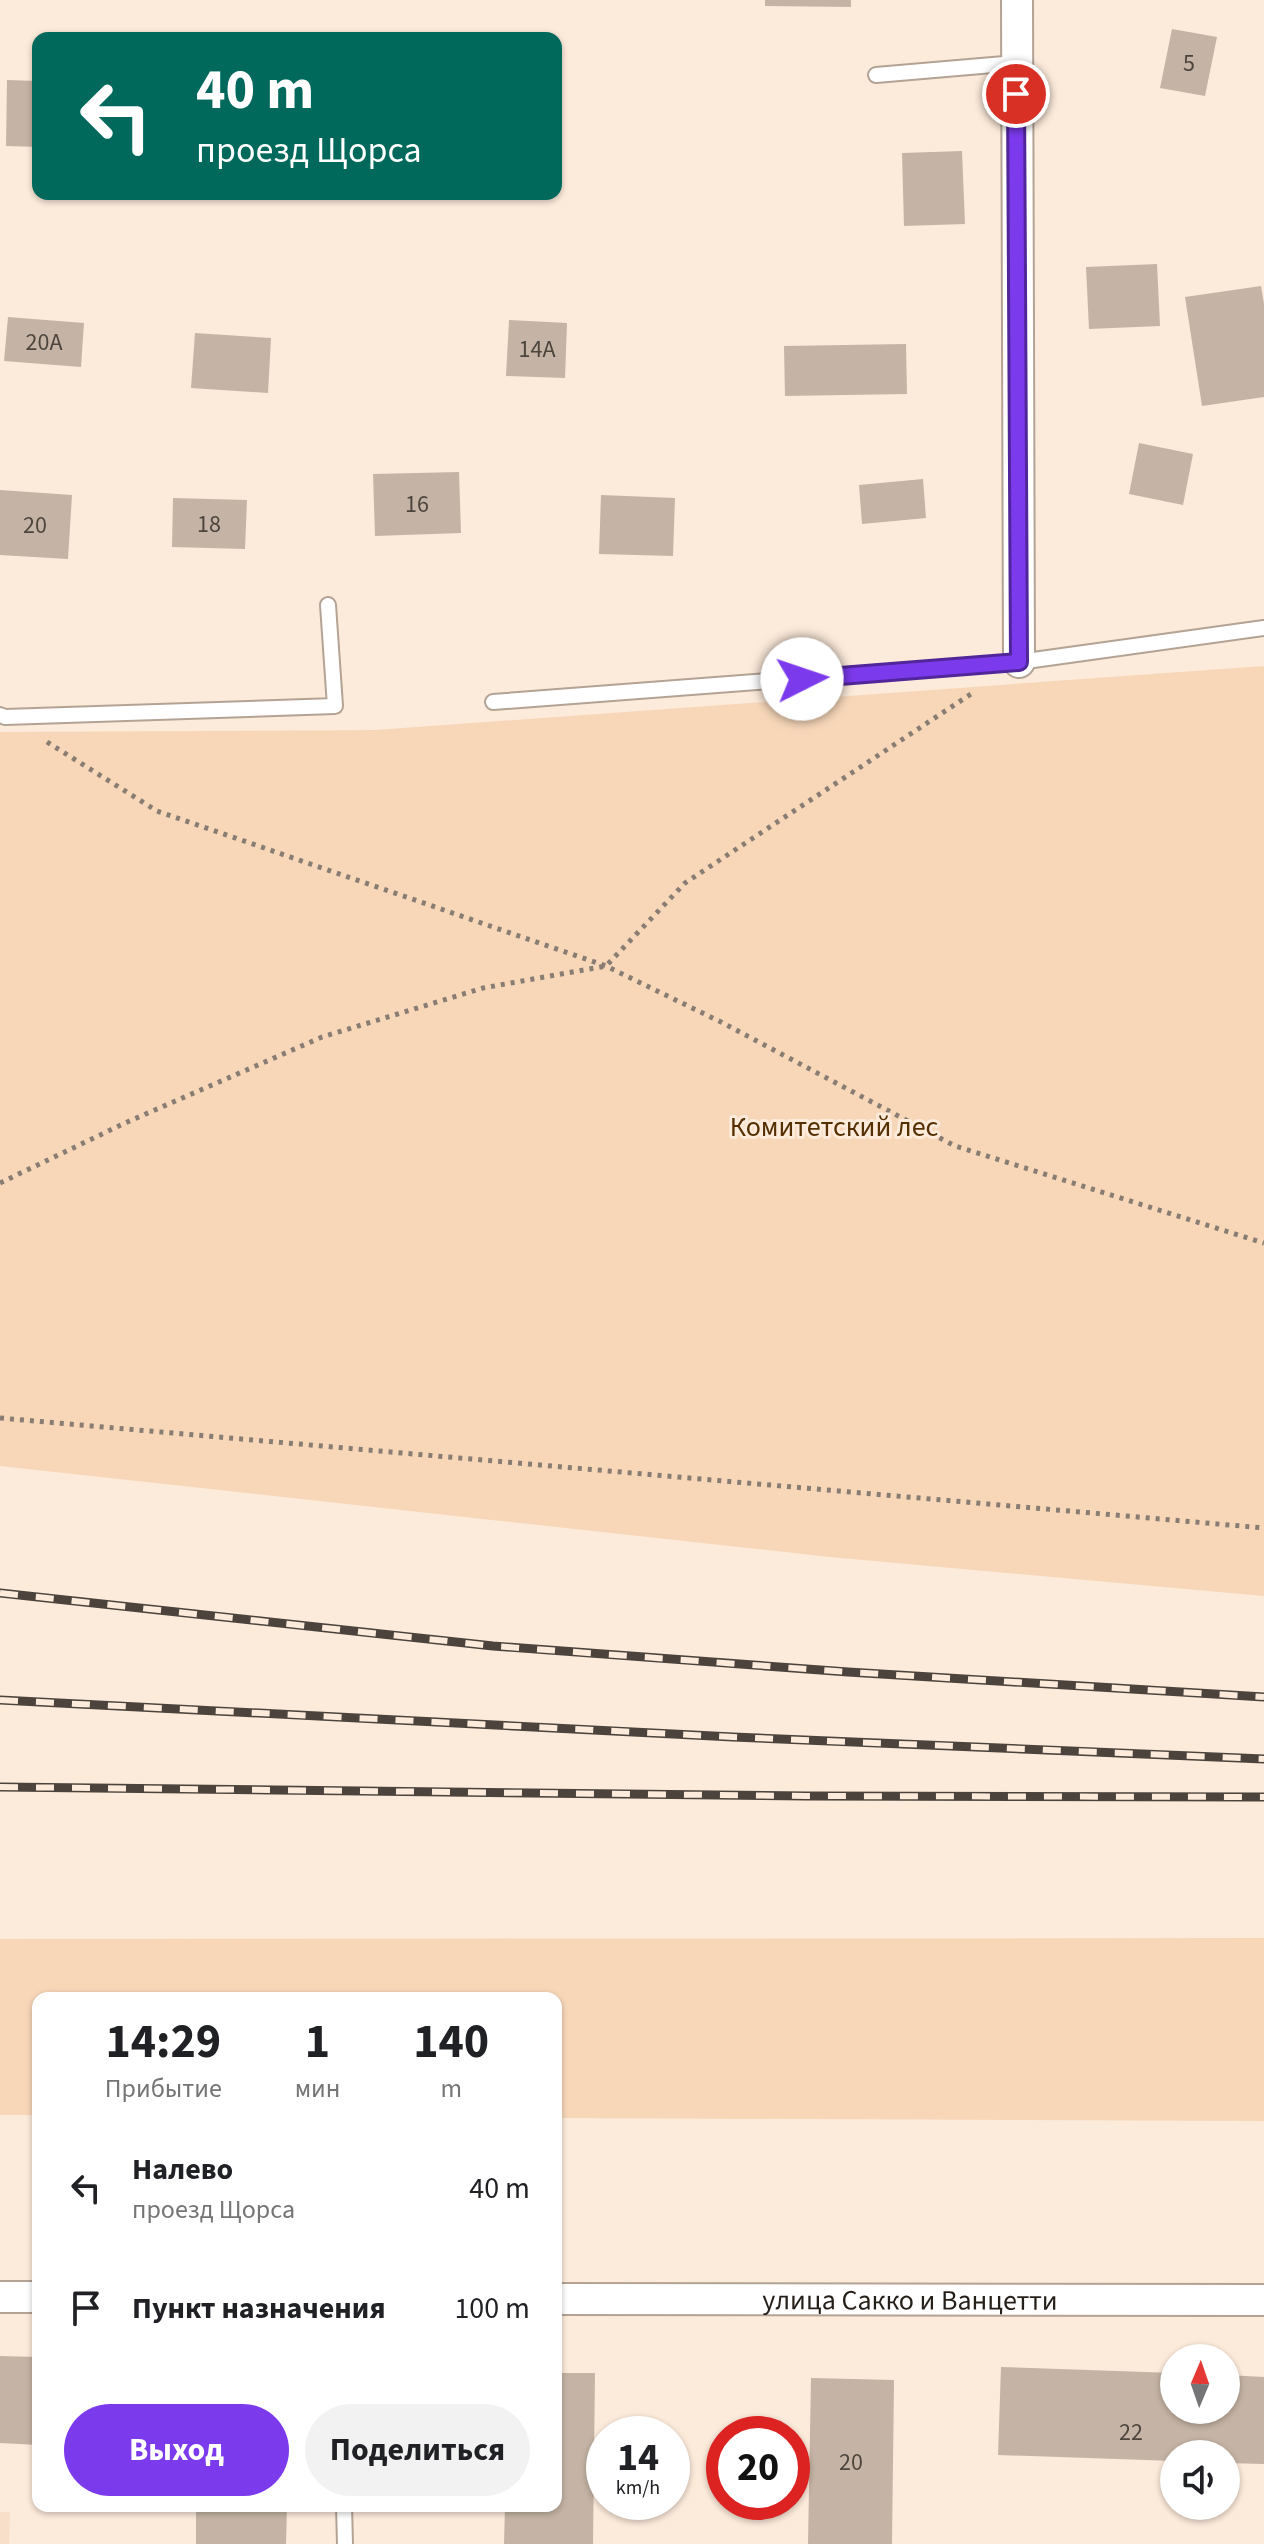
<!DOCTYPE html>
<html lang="ru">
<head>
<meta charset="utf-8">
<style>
	:root { --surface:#fff; --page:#f2f2f2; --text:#202124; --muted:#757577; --accent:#7c3aed }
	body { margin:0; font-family:"Source Sans 3",sans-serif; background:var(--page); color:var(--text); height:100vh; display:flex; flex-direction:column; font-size:30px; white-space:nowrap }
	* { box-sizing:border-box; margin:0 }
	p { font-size:26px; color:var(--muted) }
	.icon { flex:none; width:44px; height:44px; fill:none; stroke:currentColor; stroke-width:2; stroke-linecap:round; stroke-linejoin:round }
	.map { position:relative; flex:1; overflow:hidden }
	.side { position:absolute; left:32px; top:1992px; width:530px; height:520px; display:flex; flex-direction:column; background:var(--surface); border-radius:16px; box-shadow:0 2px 6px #0004 }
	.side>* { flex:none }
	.top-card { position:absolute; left:32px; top:32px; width:530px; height:168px; border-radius:16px; box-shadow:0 2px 6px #0004; background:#00695c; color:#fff; overflow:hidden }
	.needle { width:52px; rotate:2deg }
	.tools { position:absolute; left:1160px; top:2344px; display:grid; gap:16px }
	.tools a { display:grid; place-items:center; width:80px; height:80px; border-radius:50%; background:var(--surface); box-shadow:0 2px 6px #0004; font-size:40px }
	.speed { position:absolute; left:586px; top:2416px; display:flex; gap:16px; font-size:40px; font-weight:700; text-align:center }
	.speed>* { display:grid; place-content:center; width:104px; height:104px; border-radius:50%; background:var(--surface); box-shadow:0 2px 6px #0004; line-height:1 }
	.speed small { font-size:20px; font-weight:400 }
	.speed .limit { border:12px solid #d22; background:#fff; color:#111 }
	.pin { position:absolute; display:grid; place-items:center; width:68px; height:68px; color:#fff; margin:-34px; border:4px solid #fff; border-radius:50%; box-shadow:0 2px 8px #0007 }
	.me { position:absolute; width:88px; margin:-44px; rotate:86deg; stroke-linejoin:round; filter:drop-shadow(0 0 6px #0008) }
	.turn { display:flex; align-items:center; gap:28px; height:168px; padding:0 32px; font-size:36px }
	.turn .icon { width:104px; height:104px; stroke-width:2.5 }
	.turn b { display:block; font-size:56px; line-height:68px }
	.eta { display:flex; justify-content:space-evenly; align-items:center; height:136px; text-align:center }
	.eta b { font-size:48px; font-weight:700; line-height:56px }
	.button { display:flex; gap:16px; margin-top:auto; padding:16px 32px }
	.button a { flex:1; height:92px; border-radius:48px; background:var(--accent); color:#fff; font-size:32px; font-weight:700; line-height:92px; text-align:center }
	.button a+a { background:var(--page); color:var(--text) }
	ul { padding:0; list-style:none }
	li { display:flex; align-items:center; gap:24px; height:120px; padding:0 32px }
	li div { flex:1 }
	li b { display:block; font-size:30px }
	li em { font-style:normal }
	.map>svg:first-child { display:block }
	.built { fill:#f7dfc9 }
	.green { fill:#f8d7b9 }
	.building { fill:#c5b4a5 }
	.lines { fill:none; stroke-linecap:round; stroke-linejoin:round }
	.lane-casing { stroke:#b4a394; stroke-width:18 }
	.street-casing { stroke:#b4a394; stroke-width:34 }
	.path { stroke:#897d73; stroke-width:5; stroke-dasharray:4 6; stroke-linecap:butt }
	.lane { stroke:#fff; stroke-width:14 }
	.street { stroke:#fff; stroke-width:30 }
	.rail-casing { stroke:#4c443c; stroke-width:9 }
	.rail { stroke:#fceada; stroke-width:6; stroke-dasharray:18; stroke-linecap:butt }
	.route-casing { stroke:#51269a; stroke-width:20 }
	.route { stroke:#7c3aed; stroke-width:14 }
	.labels { text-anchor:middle; stroke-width:6; stroke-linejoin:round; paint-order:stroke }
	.number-label { font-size:24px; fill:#4d443c }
	.park-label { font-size:28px; fill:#552f00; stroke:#fceada }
	.street-label { font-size:28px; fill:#251f19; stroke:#fceada }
</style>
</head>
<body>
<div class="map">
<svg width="1264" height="2544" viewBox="0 0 1264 2544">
	<rect width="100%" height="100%" fill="#fceada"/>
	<!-- built -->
	<path class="built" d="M0,2512H10L9,2544H0Z"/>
	<!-- green -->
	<g class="green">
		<path d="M1264,666V1596L830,1557L0,1466V732L375,730Z"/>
		<path d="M1264,1938V2121L556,2118V1998H38V2115H0V1939Z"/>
	</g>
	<!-- building -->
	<g class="building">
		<path d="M765,0H851V7L765,6Z"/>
		<path d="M1172,29L1217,37L1205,96L1160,88Z"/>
		<path d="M7,80L38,81V147L6,146Z"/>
		<path d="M962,151L965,224L904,226L902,153Z"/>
		<path d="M1157,264L1160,326L1089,329L1086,267Z"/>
		<path d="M1261,286L1264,304V397L1202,406L1185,297Z"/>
		<path d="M8,317L84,323L81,367L4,361Z"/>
		<path d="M509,320L567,323L565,378L506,376Z"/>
		<path d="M195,333L271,338L268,393L191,388Z"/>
		<path d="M906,344L907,394L785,396L784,346Z"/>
		<path d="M1139,443L1193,454L1183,505L1129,494Z"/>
		<path d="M459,472L461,533L375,536L373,474Z"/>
		<path d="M923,479L926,518L862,524L859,485Z"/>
		<path d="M0,490L72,495L68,559L0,555Z"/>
		<path d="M601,495L675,498L673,556L599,554Z"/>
		<path d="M173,498L247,500L245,549L172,547Z"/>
		<path d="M0,2356L38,2357V2445L0,2443Z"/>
		<path d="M1001,2367L1174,2373V2410H1226V2375L1264,2377V2464L1226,2463V2454H1174V2461L998,2455Z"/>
		<path d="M556,2373H595L593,2544H504L505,2506H556Z"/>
		<path d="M811,2378L894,2380L892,2544H808Z"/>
		<path d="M196,2506H287L286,2544H196Z"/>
	</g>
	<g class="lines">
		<defs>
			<g id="lane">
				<path d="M876,75L1016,63"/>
				<path d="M493,702L1019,662L1264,628"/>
				<path d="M0,715L5,717L335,706L328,605"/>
				<path d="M344,2506L345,2544"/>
			</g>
			<g id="street">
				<path d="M1017,0L1019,662"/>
				<path d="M0,2297H38"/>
				<path id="s1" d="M556,2299L1264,2300"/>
			</g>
		</defs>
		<!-- lane casing -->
		<use href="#lane" class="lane-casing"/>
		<!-- street casing -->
		<use href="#street" class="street-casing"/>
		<!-- path -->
		<g class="path">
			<path d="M47,742L157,811L606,966L721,1022L955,1146L1264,1243"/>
			<path d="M0,1183L125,1123L322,1037L483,988L606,966L685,883L971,694"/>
			<path d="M0,1418L1264,1528"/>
		</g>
		<!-- lane -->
		<use href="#lane" class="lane"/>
		<!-- street -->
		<use href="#street" class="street"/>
		<defs>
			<g id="rail">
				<path d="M0,1593L493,1646L848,1672L1264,1697"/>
				<path d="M0,1700L733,1737L1264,1759"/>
				<path d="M0,1787L806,1796L1264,1797"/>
			</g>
		</defs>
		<!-- rail casing -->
		<use href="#rail" class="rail-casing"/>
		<!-- rail -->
		<use href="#rail" class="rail"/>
	</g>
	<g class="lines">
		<defs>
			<path id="route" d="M802,679L1019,662L1016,94"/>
		</defs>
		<!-- route casing -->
		<use href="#route" class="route-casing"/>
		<!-- route -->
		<use href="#route" class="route"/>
	</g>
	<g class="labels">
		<!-- number labels -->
		<g class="number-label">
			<text x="1189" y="71">5</text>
			<text x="44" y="350">20А</text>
			<text x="537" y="357">14А</text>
			<text x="417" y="512">16</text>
			<text x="209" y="532">18</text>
			<text x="35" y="533">20</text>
			<text x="1131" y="2440">22</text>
			<text x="851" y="2470">20</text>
		</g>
		<!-- park labels -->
		<g class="park-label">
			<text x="834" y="1136">Комитетский лес</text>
		</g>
		<!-- street labels -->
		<g class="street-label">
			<text dy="10" stroke="none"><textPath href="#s1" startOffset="354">улица Сакко и Ванцетти</textPath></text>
		</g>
	</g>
</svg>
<div class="tools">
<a><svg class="needle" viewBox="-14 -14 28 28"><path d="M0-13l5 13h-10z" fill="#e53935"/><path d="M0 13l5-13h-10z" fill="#757577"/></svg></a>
<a><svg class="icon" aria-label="sound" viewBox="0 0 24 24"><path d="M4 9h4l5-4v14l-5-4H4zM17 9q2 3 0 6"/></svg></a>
</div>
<div class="speed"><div>14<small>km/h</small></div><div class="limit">20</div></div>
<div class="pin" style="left:1016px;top:94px;background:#d93025"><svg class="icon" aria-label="arrive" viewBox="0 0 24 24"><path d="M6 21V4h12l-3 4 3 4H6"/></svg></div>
<svg class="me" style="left:802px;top:679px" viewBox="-20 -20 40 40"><circle r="19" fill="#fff"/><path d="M0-13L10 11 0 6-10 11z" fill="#7c3aed"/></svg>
<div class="top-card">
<div class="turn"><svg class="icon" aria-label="left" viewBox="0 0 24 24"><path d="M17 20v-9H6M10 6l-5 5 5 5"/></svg><div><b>40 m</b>проезд Щорса</div></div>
</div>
<section class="side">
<div class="eta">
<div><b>14:29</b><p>Прибытие</p></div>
<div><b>1</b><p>мин</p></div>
<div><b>140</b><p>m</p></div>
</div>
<ul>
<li><svg class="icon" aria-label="left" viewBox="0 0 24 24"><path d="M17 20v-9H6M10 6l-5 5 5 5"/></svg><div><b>Налево</b><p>проезд Щорса</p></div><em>40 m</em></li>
<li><svg class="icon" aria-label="arrive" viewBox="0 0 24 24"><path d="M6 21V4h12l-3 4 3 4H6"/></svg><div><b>Пункт назначения</b></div><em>100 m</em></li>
</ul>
<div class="button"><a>Выход</a><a>Поделиться</a></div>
</section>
</div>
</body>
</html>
